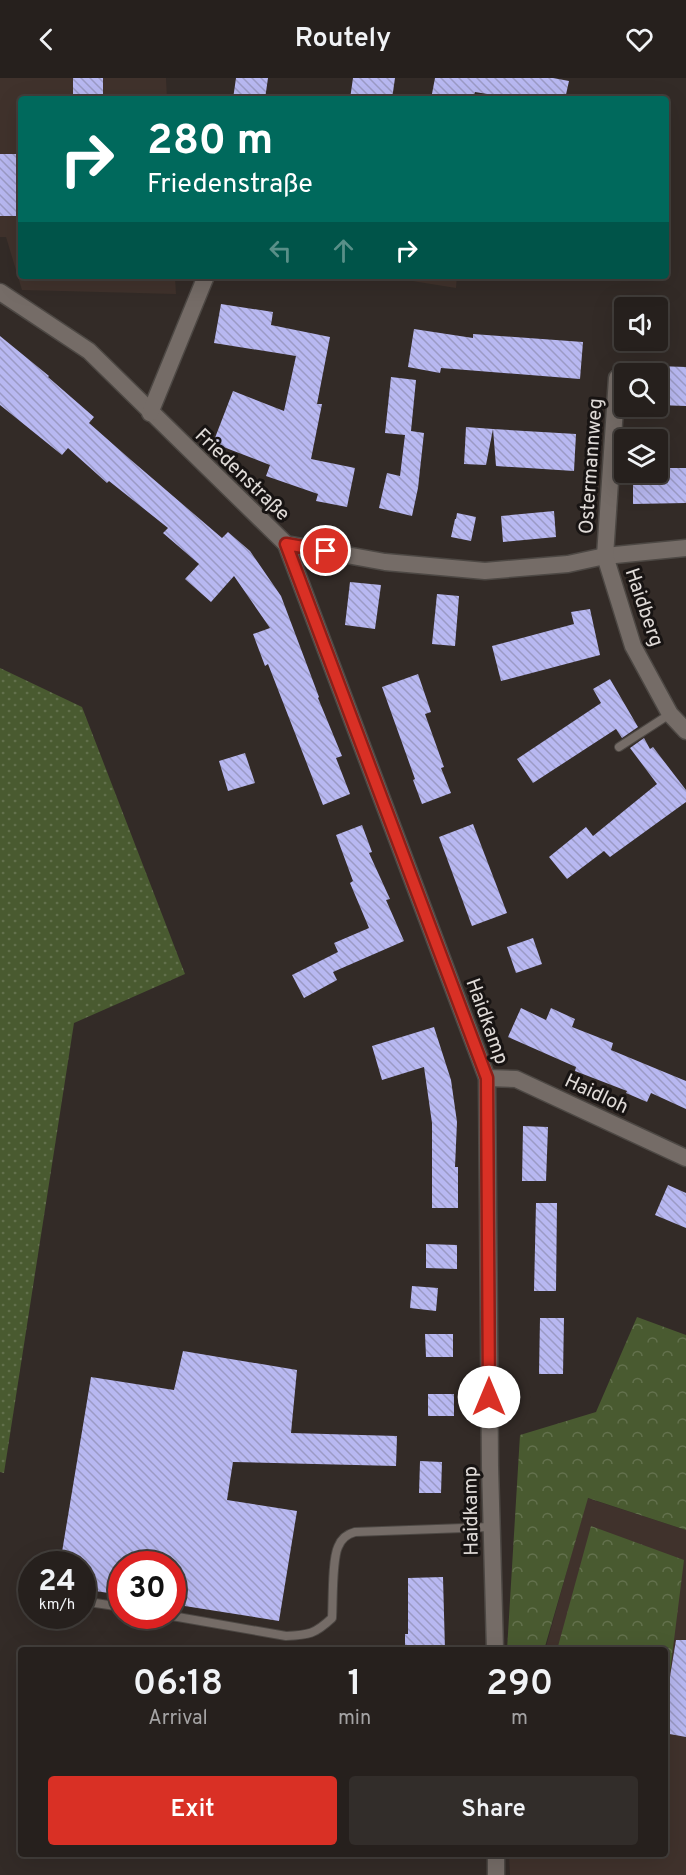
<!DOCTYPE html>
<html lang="en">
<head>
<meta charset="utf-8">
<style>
	:root { --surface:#26201d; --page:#322d2a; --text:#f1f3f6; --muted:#a4a3a4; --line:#423e3b; --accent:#d93025 }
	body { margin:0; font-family:Overpass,sans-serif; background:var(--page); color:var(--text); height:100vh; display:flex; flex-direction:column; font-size:22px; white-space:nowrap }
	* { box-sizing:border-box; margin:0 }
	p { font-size:20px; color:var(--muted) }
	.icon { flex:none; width:33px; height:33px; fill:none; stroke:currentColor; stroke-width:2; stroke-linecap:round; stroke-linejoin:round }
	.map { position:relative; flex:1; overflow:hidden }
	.panel { position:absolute; left:18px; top:1569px; width:650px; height:210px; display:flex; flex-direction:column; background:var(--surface); border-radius:6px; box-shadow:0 6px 24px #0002,0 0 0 2px var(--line) }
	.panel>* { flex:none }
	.banner { position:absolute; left:18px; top:18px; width:651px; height:183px; border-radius:6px; box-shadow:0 6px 24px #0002,0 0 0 2px var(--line); background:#00695c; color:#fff; overflow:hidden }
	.tools { position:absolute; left:614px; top:219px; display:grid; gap:12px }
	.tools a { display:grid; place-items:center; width:54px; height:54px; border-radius:6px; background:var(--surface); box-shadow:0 6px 24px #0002,0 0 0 2px var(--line); font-size:30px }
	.speed { position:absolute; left:18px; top:1473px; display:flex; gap:12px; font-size:30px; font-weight:700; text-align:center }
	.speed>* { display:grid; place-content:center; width:78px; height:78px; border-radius:50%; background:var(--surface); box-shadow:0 6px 24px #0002,0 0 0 2px var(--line); line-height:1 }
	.speed small { font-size:15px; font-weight:400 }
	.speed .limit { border:9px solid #d22; background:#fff; color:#111 }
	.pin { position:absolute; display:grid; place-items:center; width:51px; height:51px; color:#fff; margin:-26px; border:3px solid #fff; border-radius:50%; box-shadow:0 2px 6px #0007 }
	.me { position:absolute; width:66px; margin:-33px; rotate:0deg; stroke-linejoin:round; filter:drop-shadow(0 0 4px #0008) }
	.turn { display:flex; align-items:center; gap:21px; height:126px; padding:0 30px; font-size:27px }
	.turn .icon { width:78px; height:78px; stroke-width:2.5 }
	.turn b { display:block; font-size:42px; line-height:51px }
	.lanes { display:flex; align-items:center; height:57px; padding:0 30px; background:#0003; justify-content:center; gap:30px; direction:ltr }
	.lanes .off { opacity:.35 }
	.eta { display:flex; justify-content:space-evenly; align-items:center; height:102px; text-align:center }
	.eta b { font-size:36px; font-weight:600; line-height:42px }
	.cta { display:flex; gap:12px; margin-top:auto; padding:12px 30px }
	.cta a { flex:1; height:69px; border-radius:6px; background:var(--accent); color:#fff; font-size:24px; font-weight:600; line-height:69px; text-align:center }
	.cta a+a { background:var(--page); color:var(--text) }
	header { display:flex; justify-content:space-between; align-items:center; height:78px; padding:0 30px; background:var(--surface); font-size:27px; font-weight:600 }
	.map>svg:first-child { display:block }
	.built { fill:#40322c }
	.grass { fill:url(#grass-dots) }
	.forest { fill:url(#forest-crowns) }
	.building { fill:url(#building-back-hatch) }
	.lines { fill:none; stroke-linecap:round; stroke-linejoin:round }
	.service-casing { stroke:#4d4844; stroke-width:10 }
	.minor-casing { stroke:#4d4844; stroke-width:19 }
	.service { stroke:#756c67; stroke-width:8 }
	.minor { stroke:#756c67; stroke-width:16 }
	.route-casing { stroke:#8d1f18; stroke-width:15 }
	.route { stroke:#d93025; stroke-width:10 }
	.labels { text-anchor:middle; stroke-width:6; stroke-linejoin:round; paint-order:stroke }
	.street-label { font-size:20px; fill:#e0dbd8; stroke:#181413 }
</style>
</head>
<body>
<header><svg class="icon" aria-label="back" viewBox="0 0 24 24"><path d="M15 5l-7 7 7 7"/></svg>Routely<svg class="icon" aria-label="heart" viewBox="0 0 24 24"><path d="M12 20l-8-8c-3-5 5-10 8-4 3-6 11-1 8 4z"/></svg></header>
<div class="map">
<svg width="686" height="1797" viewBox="0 0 686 1797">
	<defs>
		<pattern id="grass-dots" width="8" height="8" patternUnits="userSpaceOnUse" patternTransform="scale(1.5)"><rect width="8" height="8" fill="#495a30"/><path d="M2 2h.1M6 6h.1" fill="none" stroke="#63714d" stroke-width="1.8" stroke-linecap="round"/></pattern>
		<pattern id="forest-crowns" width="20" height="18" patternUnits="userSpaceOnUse" patternTransform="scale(1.5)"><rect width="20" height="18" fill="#495a30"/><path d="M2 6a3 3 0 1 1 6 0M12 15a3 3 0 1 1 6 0" fill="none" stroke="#63714d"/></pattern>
		<pattern id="building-back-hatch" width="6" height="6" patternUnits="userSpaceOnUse" patternTransform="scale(1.5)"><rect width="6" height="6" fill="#b8b8f1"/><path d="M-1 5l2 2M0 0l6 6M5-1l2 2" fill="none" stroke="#9b9ac5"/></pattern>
	</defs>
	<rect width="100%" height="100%" fill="#332b27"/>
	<!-- built -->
	<g class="built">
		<path d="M0,0H166L167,21H21V198H175L176,216L22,212L6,159H0Z"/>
		<path d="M381,198H457L456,210Z"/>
		<path d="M587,1420L686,1452V1797H510L509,1776H664V1572H545Z"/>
	</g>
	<!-- grass -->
	<path class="grass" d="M0,590L82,629L185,896L74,945L4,1395L0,1394Z"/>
	<!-- forest -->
	<g class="forest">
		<path d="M637,1239L686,1257V1452L588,1420L544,1572H507L520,1357L596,1334Z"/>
		<path d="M591,1448L684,1482L665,1634L664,1572H557Z"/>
	</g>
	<!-- building -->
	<g class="building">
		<rect x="73" y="0" width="30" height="21"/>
		<path d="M236,0H268L265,21H233Z"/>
		<path d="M353,0H395L392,21H350Z"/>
		<path d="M435,0H553L569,3L565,21H518L475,14L473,21H431Z"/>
		<rect x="0" y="76" width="21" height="62"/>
		<path d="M221,226L273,234L271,247L330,259L317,326H322L311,381L355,390L347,429L316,423L318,416L266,398L270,387L213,365L233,313L284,333L296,278L214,265Z"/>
		<path d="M414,251L473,260V256L583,264L580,301L441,290L440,295L408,289Z"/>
		<path d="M0,258L49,298L48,299L94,339L89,345L131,382L222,460L228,454L250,473L281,518L319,619L318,620L342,678L336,680L350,716L323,727L268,586L265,588L253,556L270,550L234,498L211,524L185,501L199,486L163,455L168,450L109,403L107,405L68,370L62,377L0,327Z"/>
		<path d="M657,288L686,289V328L657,327Z"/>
		<path d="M391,299L416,302L411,353L424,355L418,410L412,438L379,430L387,395L400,398L405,357L385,355Z"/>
		<path d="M466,349L493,351L486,387L464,386Z"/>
		<path d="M493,351L576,356L574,393L496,388Z"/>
		<path d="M657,390H686V425L633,426V394H657Z"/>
		<path d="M554,433L556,459L503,464L501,438Z"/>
		<path d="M457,435L476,439L471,463L451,459L455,441H456Z"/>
		<path d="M350,504L381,507L375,551L345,547Z"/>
		<path d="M437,516L459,518L455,568L432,566Z"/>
		<path d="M590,531L600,577L501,603L492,568L574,546L571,534Z"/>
		<path d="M418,596L431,634L425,636L444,689L441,690L451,715L422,726L413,702L415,701L382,609Z"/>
		<path d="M610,601L638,649L622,660L616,651L533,705L517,681L601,625L593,611Z"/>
		<path d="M644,660L650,671L653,669L686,712V724L610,779L604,773L567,801L549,779L586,749L593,758L657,706L630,670Z"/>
		<path d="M245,675L255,705L228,713L219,683Z"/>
		<path d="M473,746L507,835L472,848L439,759Z"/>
		<path d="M362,747L372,774L369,775L390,821L386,822L404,863L333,894L337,902L304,920L292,897L338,874L334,865L369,850L350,805L353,803L336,757Z"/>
		<path d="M533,860L542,886L516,895L507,869Z"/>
		<path d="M521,930L546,942L551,930L575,941L572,949L613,965L611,972L686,1003V1031L651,1015L647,1024L626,1015L627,1013L575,993L576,989L508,959Z"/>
		<path d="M434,949L451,1002L457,1044L455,1089H458V1130H432V1045L424,989L382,1002L372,968Z"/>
		<path d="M523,1048L548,1049L546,1103H522Z"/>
		<path d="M668,1107L686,1115V1150L655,1137Z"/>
		<path d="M536,1125H557L556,1213H534Z"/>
		<path d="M426,1166L457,1167V1191L426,1190Z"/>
		<path d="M412,1208L438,1210L436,1233L410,1230Z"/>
		<path d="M540,1240H564L563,1296H539Z"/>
		<path d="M425,1256H453V1279H426Z"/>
		<path d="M183,1273L297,1292L291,1355L397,1358L396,1388L233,1384L227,1422L297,1433L279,1543L172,1526V1486H122V1517L82,1511V1486H60L91,1299L174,1312Z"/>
		<rect x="428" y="1316" width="26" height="22"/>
		<path d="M420,1383L442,1384L441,1415H419Z"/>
		<path d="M443,1499L445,1572H405V1556H408V1500Z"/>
		<path d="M676,1562H686V1659L664,1655V1635Z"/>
	</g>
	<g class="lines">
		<defs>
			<g id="service">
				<path d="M619,669L670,636"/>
				<path d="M82,1523L122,1529"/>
				<path d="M172,1538L286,1558C309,1557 315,1556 332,1540C333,1523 332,1482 338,1469C341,1461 347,1456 355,1454L491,1449"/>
			</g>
			<g id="minor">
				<path d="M0,214L89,273L286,466L385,484L485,493L568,486L605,478L686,470"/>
				<path d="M617,300L605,478L633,568L670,636L686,653"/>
				<path d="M150,335L206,198"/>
				<path d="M286,466L487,1000L490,1388L495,1572"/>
				<path d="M487,1000L516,1001L686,1080"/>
				<path d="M496,1797V1776"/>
			</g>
		</defs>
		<!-- service casing -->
		<use href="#service" class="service-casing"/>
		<!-- minor casing -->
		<use href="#minor" class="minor-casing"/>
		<!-- service -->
		<use href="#service" class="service"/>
		<!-- minor -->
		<use href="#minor" class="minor"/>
	</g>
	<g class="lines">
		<defs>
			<path id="route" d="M326,473L286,466L487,1000L489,1319"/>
		</defs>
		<!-- route casing -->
		<use href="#route" class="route-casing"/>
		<!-- route -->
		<use href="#route" class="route"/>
	</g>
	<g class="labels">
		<!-- street labels -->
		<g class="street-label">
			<text transform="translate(590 388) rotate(-86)" y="7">Ostermannweg</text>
			<text transform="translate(243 396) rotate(44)" y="7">Friedenstraße</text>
			<text transform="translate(645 529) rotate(71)" y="7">Haidberg</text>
			<text transform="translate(488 943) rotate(70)" y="7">Haidkamp</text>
			<text transform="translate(597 1015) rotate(25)" y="7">Haidloh</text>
			<text transform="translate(470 1433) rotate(-91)" y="7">Haidkamp</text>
		</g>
	</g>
</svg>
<div class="tools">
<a><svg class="icon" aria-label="sound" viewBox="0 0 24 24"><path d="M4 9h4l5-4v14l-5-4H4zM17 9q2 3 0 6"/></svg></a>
<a><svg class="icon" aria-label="search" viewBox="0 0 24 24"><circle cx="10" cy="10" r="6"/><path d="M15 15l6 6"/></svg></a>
<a><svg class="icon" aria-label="layers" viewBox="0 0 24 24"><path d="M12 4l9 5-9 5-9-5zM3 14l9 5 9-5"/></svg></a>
</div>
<div class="speed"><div>24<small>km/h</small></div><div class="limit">30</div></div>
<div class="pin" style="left:326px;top:473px;background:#d93025"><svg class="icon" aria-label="arrive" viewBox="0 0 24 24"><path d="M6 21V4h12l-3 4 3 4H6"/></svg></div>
<svg class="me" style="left:489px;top:1319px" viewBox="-20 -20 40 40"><circle r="19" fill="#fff"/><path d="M0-13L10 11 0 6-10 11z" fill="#d93025"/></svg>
<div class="banner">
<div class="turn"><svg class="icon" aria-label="right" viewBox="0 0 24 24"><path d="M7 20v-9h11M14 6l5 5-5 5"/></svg><div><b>280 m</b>Friedenstraße</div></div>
<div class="lanes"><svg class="icon off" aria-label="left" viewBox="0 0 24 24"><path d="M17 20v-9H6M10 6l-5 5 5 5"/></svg><svg class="icon off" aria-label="ahead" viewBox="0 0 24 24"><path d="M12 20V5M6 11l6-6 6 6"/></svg><svg class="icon" aria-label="right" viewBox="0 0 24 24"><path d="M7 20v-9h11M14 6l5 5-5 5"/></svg></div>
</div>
<section class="panel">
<div class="eta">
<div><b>06:18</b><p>Arrival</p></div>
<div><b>1</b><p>min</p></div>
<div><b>290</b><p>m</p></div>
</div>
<div class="cta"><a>Exit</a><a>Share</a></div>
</section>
</div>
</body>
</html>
